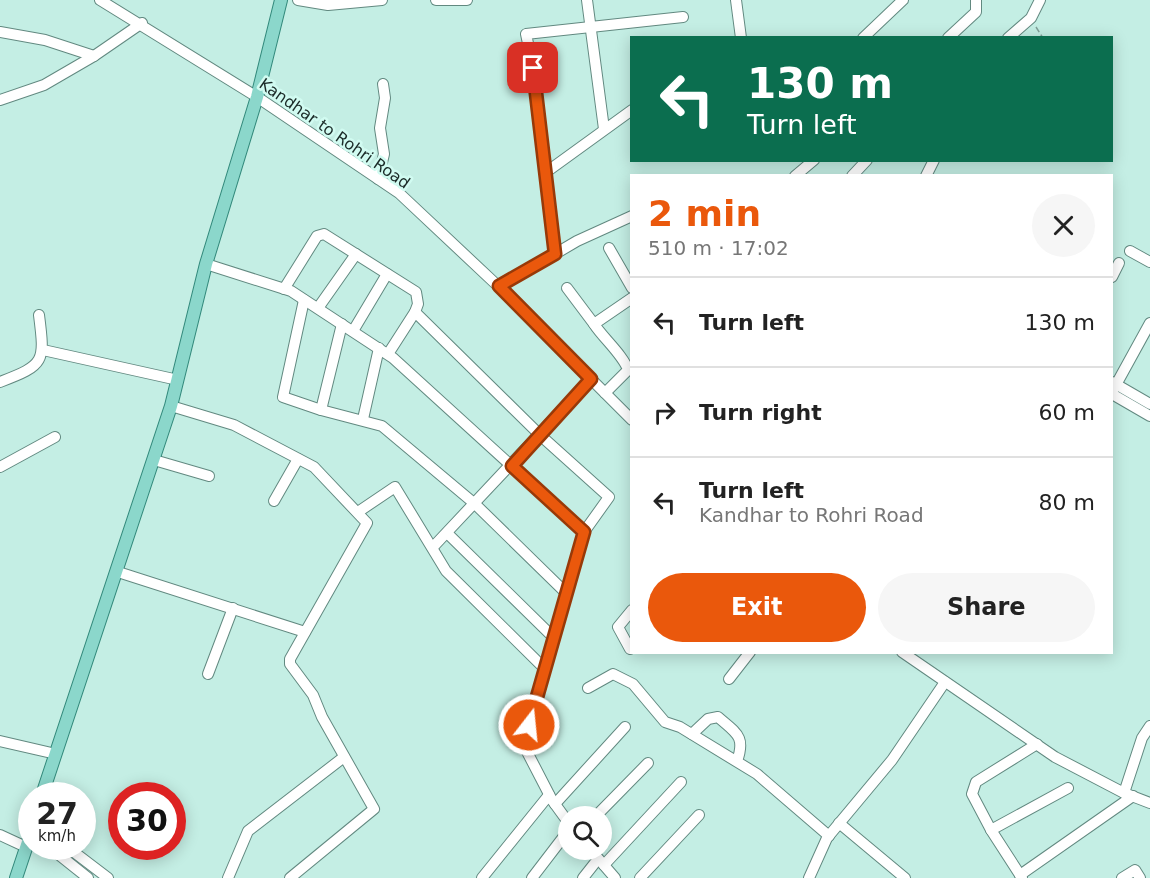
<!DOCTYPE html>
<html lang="en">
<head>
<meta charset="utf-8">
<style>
	:root { --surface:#fff; --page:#f6f6f6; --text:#222; --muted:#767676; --line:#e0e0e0; --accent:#ea580c }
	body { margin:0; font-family:"DejaVu Sans",sans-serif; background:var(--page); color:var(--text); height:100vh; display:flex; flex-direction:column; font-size:22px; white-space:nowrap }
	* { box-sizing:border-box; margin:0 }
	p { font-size:20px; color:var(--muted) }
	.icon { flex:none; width:33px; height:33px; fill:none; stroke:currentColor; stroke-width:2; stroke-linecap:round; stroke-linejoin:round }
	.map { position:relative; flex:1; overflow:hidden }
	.sheet { position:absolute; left:630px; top:174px; width:483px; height:480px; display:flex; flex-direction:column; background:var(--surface); border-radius:0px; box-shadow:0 3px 15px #0003 }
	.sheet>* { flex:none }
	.top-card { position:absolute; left:630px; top:36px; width:483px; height:126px; border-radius:0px; box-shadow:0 3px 15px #0003; background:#0b6e4f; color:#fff; overflow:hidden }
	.buttons { position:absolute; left:558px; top:806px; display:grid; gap:12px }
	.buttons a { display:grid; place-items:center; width:54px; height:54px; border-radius:50%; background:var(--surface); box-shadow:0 3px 15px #0003; font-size:30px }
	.speed { position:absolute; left:18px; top:782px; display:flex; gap:12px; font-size:30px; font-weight:700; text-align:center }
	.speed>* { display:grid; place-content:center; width:78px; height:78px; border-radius:50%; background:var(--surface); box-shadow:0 3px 15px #0003; line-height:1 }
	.speed small { font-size:15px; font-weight:400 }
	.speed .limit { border:9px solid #d22; background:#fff; color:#111 }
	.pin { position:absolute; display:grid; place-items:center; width:51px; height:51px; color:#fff; margin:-26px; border-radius:12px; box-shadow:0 3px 9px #0006 }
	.me { position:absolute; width:66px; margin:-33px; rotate:16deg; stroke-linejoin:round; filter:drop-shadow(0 0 4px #0008) }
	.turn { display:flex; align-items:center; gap:21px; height:126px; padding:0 18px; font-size:27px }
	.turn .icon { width:78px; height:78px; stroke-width:2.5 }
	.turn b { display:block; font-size:42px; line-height:51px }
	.round { display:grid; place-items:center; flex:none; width:63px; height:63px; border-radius:32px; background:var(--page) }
	.headline { display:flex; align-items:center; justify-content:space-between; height:102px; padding:0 18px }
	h1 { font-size:36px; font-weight:700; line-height:45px; color:var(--accent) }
	.primary-button { display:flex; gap:12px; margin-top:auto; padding:12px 18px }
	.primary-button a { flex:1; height:69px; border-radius:36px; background:var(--accent); color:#fff; font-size:24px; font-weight:700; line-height:69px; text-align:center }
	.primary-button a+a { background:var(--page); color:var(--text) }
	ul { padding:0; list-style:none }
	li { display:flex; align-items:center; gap:18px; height:90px; padding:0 18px; border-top:2px solid var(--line) }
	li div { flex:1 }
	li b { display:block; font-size:22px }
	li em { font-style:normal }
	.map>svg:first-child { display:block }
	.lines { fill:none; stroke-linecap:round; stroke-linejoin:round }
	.minor-casing { stroke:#628980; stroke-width:12 }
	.major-casing { stroke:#32897b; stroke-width:14 }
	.path { stroke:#809f98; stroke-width:1.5; stroke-dasharray:6 3; stroke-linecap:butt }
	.minor { stroke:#fff; stroke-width:10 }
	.major { stroke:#8bd7cb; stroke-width:12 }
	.route-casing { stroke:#983908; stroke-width:15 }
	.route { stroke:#ea580c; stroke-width:10 }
	.labels { text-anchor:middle; stroke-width:5; stroke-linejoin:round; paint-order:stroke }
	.street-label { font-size:16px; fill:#1b2b28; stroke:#d1fbf1 }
</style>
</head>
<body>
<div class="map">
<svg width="1150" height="878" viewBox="0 0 1150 878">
	<rect width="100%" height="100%" fill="#c4eee4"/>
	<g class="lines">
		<defs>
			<g id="minor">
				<path d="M100,0L257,97L399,193L499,287L632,420"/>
				<path d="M298,0L328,5L382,0"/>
				<path d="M436,0H467"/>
				<path d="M587,0L604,129"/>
				<path d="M736,0L741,38"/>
				<path d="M0,32L45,40L94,56"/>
				<path d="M863,38L903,0"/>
				<path d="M948,38L976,12V0"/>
				<path d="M1008,38L1031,18L1040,0"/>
				<path d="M0,100L44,85L94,56L142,23"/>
				<path d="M545,173L632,110"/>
				<path d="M795,176L814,160"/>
				<path d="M852,176L867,160"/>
				<path d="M926,176L934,160"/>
				<path d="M378,179L384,154L380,128L385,98L383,84"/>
				<path d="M609,248L632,288"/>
				<path d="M1130,251L1150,262"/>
				<path d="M555,254L533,67L526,34L683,17"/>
				<path d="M206,264L291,291L393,358L584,532"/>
				<path d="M1112,277L1119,263"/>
				<path d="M499,287L577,241L632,216"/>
				<path d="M567,288L594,324"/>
				<path d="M284,289L317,236L324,234L416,292L418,304L415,312L388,354"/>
				<path d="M304,300L283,397L321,410L382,426L475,504L566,593"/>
				<path d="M318,308L356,254"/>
				<path d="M415,312L540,435L609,497L584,532L523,744L552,800L568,822"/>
				<path d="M353,331L387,274"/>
				<path d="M43,350L178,380"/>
				<path d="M0,382C45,365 45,362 39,315"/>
				<path d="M1112,382L1150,404"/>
				<path d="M1112,392L1150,323"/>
				<path d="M605,393L628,370C624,356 603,338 594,324L632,298"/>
				<path d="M1112,394L1150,416"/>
				<path d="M171,406L234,425L314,467L367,523L290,659V664L313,695L322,717L374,809L290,878"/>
				<path d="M321,410L342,324"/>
				<path d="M363,419L379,348"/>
				<path d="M154,460L209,476"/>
				<path d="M0,467L55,437"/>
				<path d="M274,501L298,459"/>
				<path d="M358,512L395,487L446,571L545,669"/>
				<path d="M447,533L553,637"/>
				<path d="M433,547L591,379"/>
				<path d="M118,572L305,632"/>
				<path d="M630,649L618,627L632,610"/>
				<path d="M902,652L1055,757L1124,793L1150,803"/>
				<path d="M208,674L233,608"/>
				<path d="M729,679L750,652"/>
				<path d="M588,688L613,674L633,684L665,722L680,727L757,774L829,836"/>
				<path d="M692,734L708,719L718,717C736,733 746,736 737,761"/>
				<path d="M0,741L56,754"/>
				<path d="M1124,793L1142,738L1150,726"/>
				<path d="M555,804L625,727"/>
				<path d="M596,816L648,763"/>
				<path d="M839,823L905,878"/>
				<path d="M991,830L1068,788"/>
				<path d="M0,835L26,847"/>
				<path d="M48,846L88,878"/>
				<path d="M66,846L108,878"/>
				<path d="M590,849L615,878"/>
				<path d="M604,865L681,782"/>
				<path d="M1020,875L1133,796"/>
				<path d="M228,878L248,831L344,757"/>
				<path d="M482,878L549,795"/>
				<path d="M532,878L568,831"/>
				<path d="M583,878L598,859"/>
				<path d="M640,878L699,815"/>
				<path d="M809,878L827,838L892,760L945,682"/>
				<path d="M1022,878L991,830L972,794L976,782L1037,744"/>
				<path d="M1122,878L1135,870L1140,878"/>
			</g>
			<g id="major">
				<path d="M42,795L171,406L206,264L257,97L281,0"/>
				<path d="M16,878L32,830"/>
			</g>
		</defs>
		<!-- minor casing -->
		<use href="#minor" class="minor-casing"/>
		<!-- major casing -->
		<use href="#major" class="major-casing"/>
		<!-- path -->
		<path class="path" d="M1036,27L1043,38"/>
		<!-- minor -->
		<use href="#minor" class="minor"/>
		<!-- major -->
		<use href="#major" class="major"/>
	</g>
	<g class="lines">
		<defs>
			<path id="route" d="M529,725L584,532L512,466L591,379L499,286L555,254L533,68"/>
		</defs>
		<!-- route casing -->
		<use href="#route" class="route-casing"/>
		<!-- route -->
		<use href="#route" class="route"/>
	</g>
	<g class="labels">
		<!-- street labels -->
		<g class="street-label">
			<text transform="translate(335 133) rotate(35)" y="6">Kandhar to Rohri Road</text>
		</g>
	</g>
</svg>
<div class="buttons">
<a><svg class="icon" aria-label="search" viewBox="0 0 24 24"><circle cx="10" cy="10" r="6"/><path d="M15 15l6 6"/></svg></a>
</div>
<div class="speed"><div>27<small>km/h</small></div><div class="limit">30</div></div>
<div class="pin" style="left:533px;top:68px;background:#d93025"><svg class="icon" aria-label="arrive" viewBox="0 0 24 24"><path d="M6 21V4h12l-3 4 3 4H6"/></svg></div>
<svg class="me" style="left:529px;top:725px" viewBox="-20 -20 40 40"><circle r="17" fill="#ea580c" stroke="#fff" stroke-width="3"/><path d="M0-11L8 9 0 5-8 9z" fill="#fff"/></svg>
<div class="top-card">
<div class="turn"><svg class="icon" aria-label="left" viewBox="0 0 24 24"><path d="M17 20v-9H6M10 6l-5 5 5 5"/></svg><div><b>130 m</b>Turn left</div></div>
</div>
<section class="sheet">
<div class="headline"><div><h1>2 min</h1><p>510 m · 17:02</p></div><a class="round"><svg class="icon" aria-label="close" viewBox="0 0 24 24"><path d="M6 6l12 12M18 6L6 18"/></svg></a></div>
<ul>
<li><svg class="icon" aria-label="left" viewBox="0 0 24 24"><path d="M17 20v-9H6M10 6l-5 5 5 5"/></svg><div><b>Turn left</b></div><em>130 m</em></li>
<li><svg class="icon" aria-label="right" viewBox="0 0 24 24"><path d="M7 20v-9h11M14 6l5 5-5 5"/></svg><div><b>Turn right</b></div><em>60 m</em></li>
<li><svg class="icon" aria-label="left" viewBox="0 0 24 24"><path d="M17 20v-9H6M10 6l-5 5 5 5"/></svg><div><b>Turn left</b><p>Kandhar to Rohri Road</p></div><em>80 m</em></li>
</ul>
<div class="primary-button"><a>Exit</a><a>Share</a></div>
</section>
</div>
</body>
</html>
